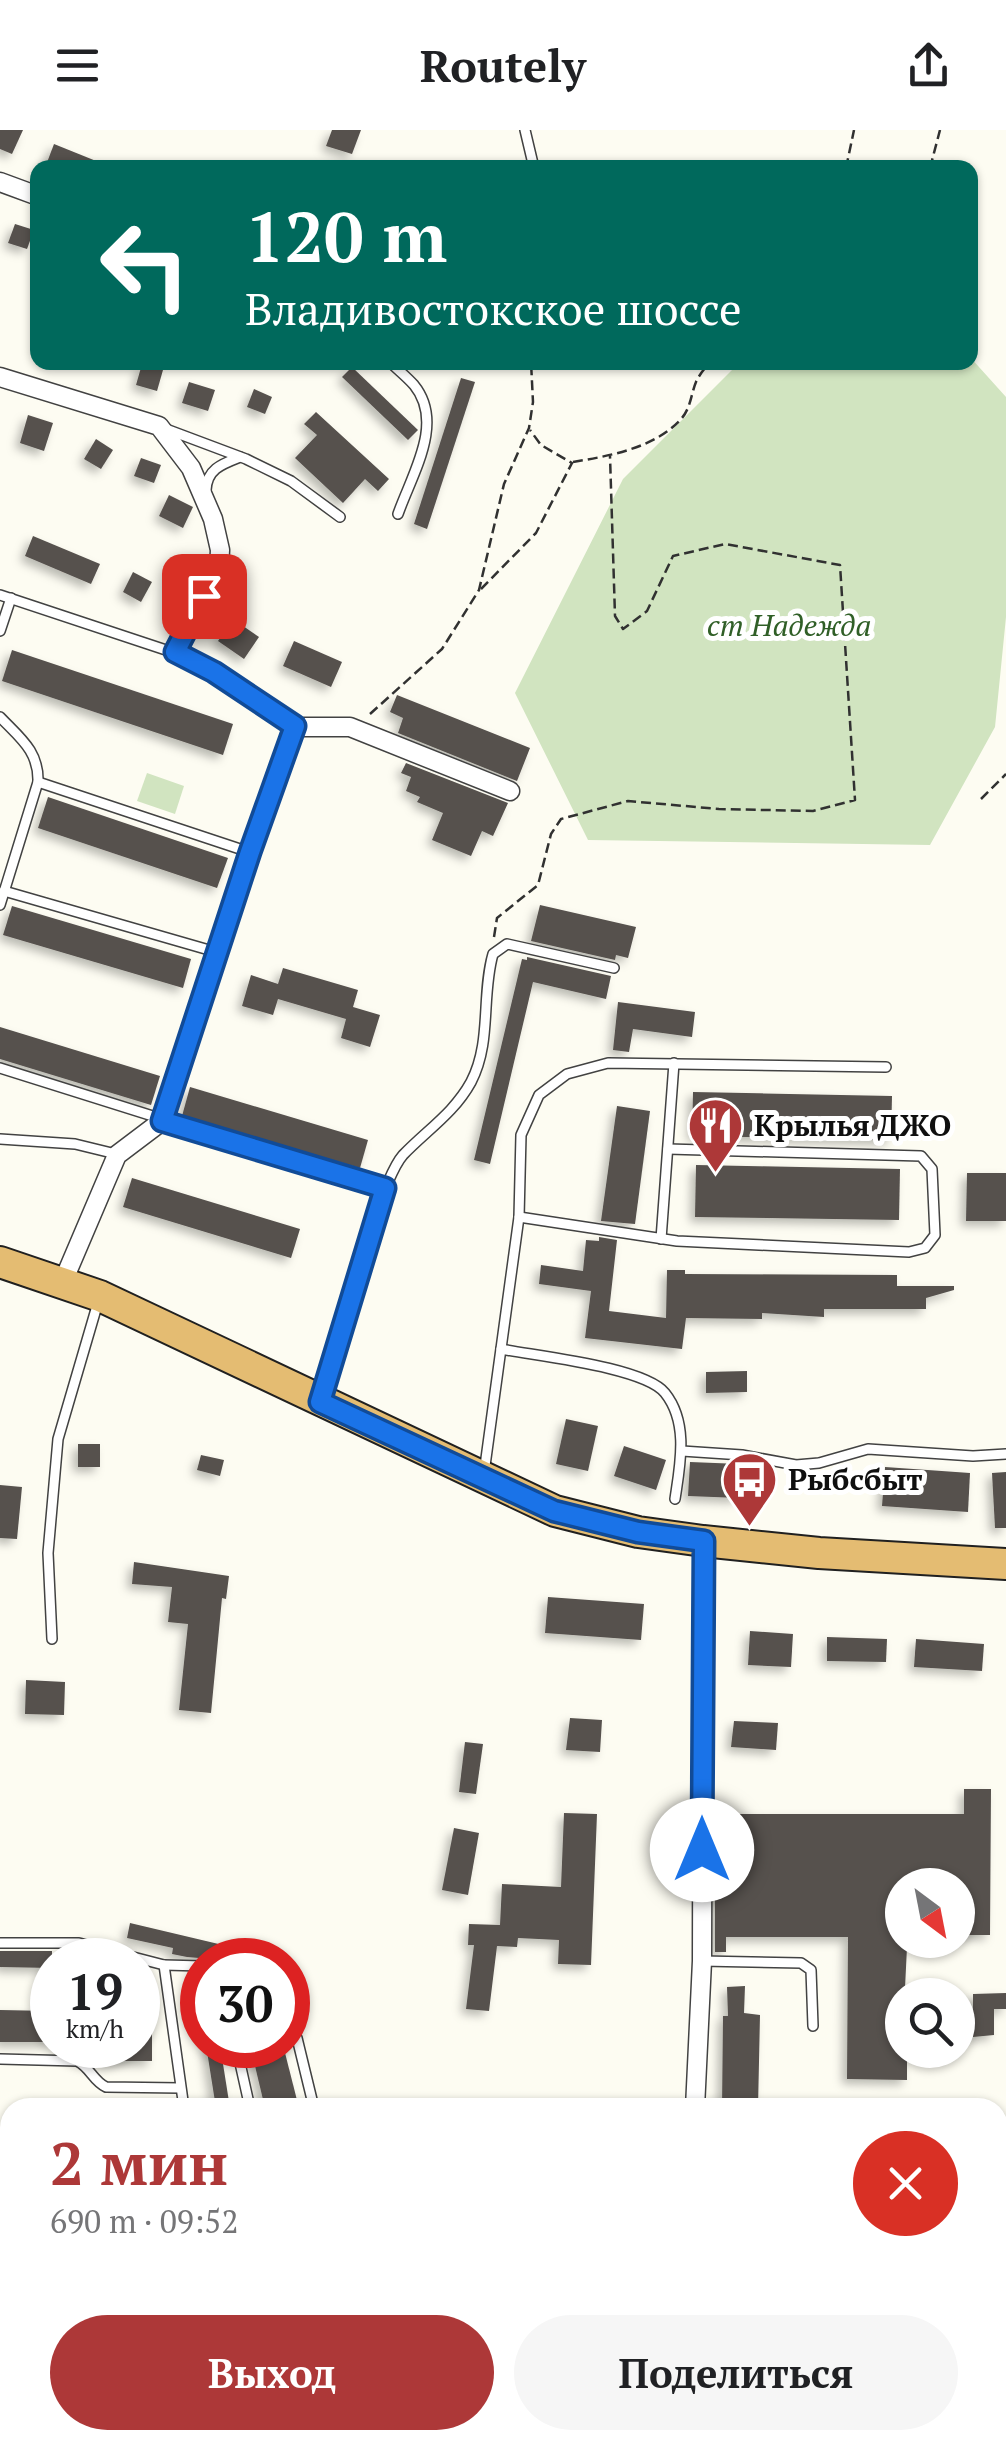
<!DOCTYPE html>
<html lang="ru">
<head>
<meta charset="utf-8">
<style>
	:root { --surface:#fff; --page:#f6f6f6; --text:#202124; --muted:#757577; --accent:#ad3838 }
	body { margin:0; font-family:"PT Serif",serif; background:var(--page); color:var(--text); height:100vh; display:flex; flex-direction:column; font-size:38px; white-space:nowrap }
	* { box-sizing:border-box; margin:0 }
	p { font-size:32px; color:var(--muted) }
	.icon { flex:none; width:55px; height:55px; fill:none; stroke:currentColor; stroke-width:2; stroke-linecap:round; stroke-linejoin:round }
	.map { position:relative; flex:1; overflow:hidden }
	.sheet { position:absolute; left:0px; top:1968px; width:1008px; height:352px; display:flex; flex-direction:column; background:var(--surface); border-radius:30px 30px 0 0; box-shadow:0 2px 8px #0004 }
	.sheet>* { flex:none }
	.banner { position:absolute; left:30px; top:30px; width:948px; height:210px; border-radius:20px; box-shadow:0 2px 8px #0004; background:#00695c; color:#fff; overflow:hidden }
	.needle { width:65px; rotate:148deg }
	.tools { position:absolute; left:885px; top:1738px; display:grid; gap:20px }
	.tools a { display:grid; place-items:center; width:90px; height:90px; border-radius:50%; background:var(--surface); box-shadow:0 2px 8px #0004; font-size:50px }
	.speed { position:absolute; left:30px; top:1808px; display:flex; gap:20px; font-size:50px; font-weight:700; text-align:center }
	.speed>* { display:grid; place-content:center; width:130px; height:130px; border-radius:50%; background:var(--surface); box-shadow:0 2px 8px #0004; line-height:1 }
	.speed small { font-size:25px; font-weight:400 }
	.speed .limit { border:15px solid #d22; background:#fff; color:#111 }
	.pin { position:absolute; display:grid; place-items:center; width:85px; height:85px; color:#fff; margin:-42px; border-radius:20px; box-shadow:0 5px 15px #0006 }
	.me { position:absolute; width:110px; margin:-55px; rotate:0deg; stroke-linejoin:round; filter:drop-shadow(0 0 8px #0008) }
	.turn { display:flex; align-items:center; gap:35px; height:210px; padding:0 50px; font-size:45px }
	.turn .icon { width:130px; height:130px; stroke-width:2.5 }
	.turn b { display:block; font-size:70px; line-height:85px }
	.round { display:grid; place-items:center; flex:none; width:105px; height:105px; border-radius:52px; background:var(--page) }
	.headline { display:flex; align-items:center; justify-content:space-between; height:170px; padding:0 50px }
	h1 { font-size:60px; font-weight:700; line-height:75px; color:var(--accent) }
	.action { display:flex; gap:20px; margin-top:auto; padding:20px 50px }
	.action a { flex:1; height:115px; border-radius:60px; background:var(--accent); color:#fff; font-size:40px; font-weight:700; line-height:115px; text-align:center }
	.action a+a { background:var(--page); color:var(--text) }
	header { display:flex; justify-content:space-between; align-items:center; height:130px; padding:0 50px; background:var(--surface); font-size:45px; font-weight:700 }
	.map>svg:first-child { display:block }
	.green { fill:#d1e4c0 }
	.building { fill:#56514d; filter:url(#shadow) }
	.lines { fill:none; stroke-linecap:round; stroke-linejoin:round }
	.service-casing { stroke:#424242; stroke-width:12 }
	.minor-casing { stroke:#424242; stroke-width:21 }
	.trunk-casing { stroke:#202020; stroke-width:34 }
	.path { stroke:#313131; stroke-width:2.5; stroke-dasharray:10 5; stroke-linecap:butt }
	.service { stroke:#fff; stroke-width:9 }
	.minor { stroke:#fff; stroke-width:18 }
	.trunk { stroke:#e4bc72; stroke-width:30 }
	.route-casing { stroke:#114b97; stroke-width:25 }
	.route { stroke:#1a73e8; stroke-width:18 }
	.labels { text-anchor:middle; stroke-width:10; stroke-linejoin:round; paint-order:stroke }
	.park-label { font-size:30px; font-style:italic; fill:#305f27; stroke:#fff }
	.poi-label { font-size:30px; font-weight:bold; fill:#0f0f0f; stroke:#fff; text-anchor:start }
</style>
</head>
<body>
<header><svg class="icon" aria-label="menu" viewBox="0 0 24 24"><path d="M4 6h16M4 12h16M4 18h16"/></svg>Routely<svg class="icon" aria-label="share" viewBox="0 0 24 24"><path d="M12 15V3M7 8l5-5 5 5M5 13v7h14v-7"/></svg></header>
<div class="map">
<svg width="1006" height="2318" viewBox="0 0 1006 2318">
	<defs>
		<filter id="shadow"><feDropShadow dx="-5" dy="5" stdDeviation="5" flood-color="#0004"/></filter>
	</defs>
	<rect width="100%" height="100%" fill="#fdfcf2"/>
	<!-- green -->
	<g class="green">
		<path d="M970,227L1006,267V487L995,597L930,715L588,710L515,563L623,349L739,233L970,232Z"/>
		<path d="M147,643L184,656L175,684L137,671Z"/>
	</g>
	<!-- building -->
	<g class="building">
		<path d="M0,0H23L12,24L0,19Z"/>
		<path d="M332,0H361L352,24L326,16Z"/>
		<path d="M54,14L111,37V38H54L46,35Z"/>
		<path d="M15,94L34,100L27,119L8,113Z"/>
		<path d="M142,234L163,240L157,261L136,255Z"/>
		<path d="M352,237L418,300L408,310L342,247Z"/>
		<path d="M461,248L475,252L427,399L414,394Z"/>
		<path d="M189,252L215,260L208,281L182,273Z"/>
		<path d="M254,259L272,267L265,284L247,277Z"/>
		<path d="M316,282L389,349L378,361L365,349L343,373L295,328L317,305L304,294Z"/>
		<path d="M28,285L53,293L44,321L20,313Z"/>
		<path d="M96,309L113,320L101,339L84,329Z"/>
		<path d="M141,328L161,335L154,353L134,346Z"/>
		<path d="M169,365L193,377L183,398L159,386Z"/>
		<path d="M33,406L100,434L91,454L25,426Z"/>
		<path d="M133,442L152,452L141,472L123,462Z"/>
		<path d="M233,489L259,507L244,529L218,511Z"/>
		<path d="M294,511L342,532L331,557L283,536Z"/>
		<path d="M12,520L233,594L223,625L2,551Z"/>
		<path d="M397,565L530,618L517,651L398,603L403,588L390,582Z"/>
		<path d="M406,633L508,673L493,706L482,701L471,726L432,710L443,683L417,672L420,667L406,661L411,647L401,643Z"/>
		<path d="M48,667L228,728L217,758L38,698Z"/>
		<path d="M540,775L636,797L628,828L616,825L615,830L531,811Z"/>
		<path d="M12,776L191,829L183,858L3,805Z"/>
		<path d="M527,827L611,846L606,869L533,852L490,1034L474,1030L522,829L527,830Z"/>
		<path d="M283,838L358,860L353,877L380,885L370,917L341,908L346,889L278,869L273,885L242,876L251,845L278,854Z"/>
		<path d="M618,872L695,882L692,907L633,899L629,922L613,920Z"/>
		<path d="M0,897L160,946L151,975L0,929Z"/>
		<path d="M190,957L368,1010L360,1038L182,986Z"/>
		<path d="M693,962L892,966L891,1010L692,1006Z"/>
		<path d="M617,976L650,981L635,1094L601,1091Z"/>
		<path d="M696,1035L900,1039L899,1090L695,1087Z"/>
		<path d="M967,1043H1006V1091H966Z"/>
		<path d="M132,1048L300,1099L291,1128L123,1077Z"/>
		<path d="M599,1107L617,1110L609,1181L666,1188L667,1140H685V1144L897,1145V1156H954V1160L926,1168V1179H824V1187L762,1183V1189L686,1188L682,1219L585,1208L591,1161L539,1154L541,1135L583,1141L586,1110L599,1111Z"/>
		<path d="M747,1241V1262L706,1263V1242Z"/>
		<path d="M566,1289L598,1296L588,1341L556,1334Z"/>
		<rect x="78" y="1314" width="22" height="23"/>
		<path d="M624,1316L666,1330L656,1360L614,1346Z"/>
		<path d="M201,1325L224,1330L220,1346L197,1340Z"/>
		<path d="M690,1332L740,1334L739,1368L688,1366Z"/>
		<path d="M885,1337L970,1343L968,1382L882,1376Z"/>
		<path d="M1006,1342V1398H995L992,1343Z"/>
		<path d="M0,1355L22,1357L17,1409L0,1408Z"/>
		<path d="M134,1432L229,1446L226,1469L222,1468L211,1583L179,1580L188,1494L168,1492L172,1457L132,1454Z"/>
		<path d="M548,1467L644,1474L641,1510L545,1503Z"/>
		<path d="M750,1501L793,1504L791,1537L748,1535Z"/>
		<path d="M827,1507L887,1509L886,1532L827,1531Z"/>
		<path d="M916,1509L984,1514L982,1541L914,1537Z"/>
		<path d="M26,1550L65,1552L64,1585L25,1584Z"/>
		<path d="M570,1588L602,1590L600,1622L566,1620Z"/>
		<path d="M734,1591L778,1593L776,1620L731,1617Z"/>
		<path d="M465,1612L483,1614L476,1664L459,1662Z"/>
		<path d="M964,1659H991L990,1805H958V1755H902V1817H907L902,1920H907V1950L847,1949L848,1807H726V1822H715V1684H964Z"/>
		<path d="M564,1683L597,1684L591,1835L558,1834L559,1810L518,1808L517,1817L497,1816L489,1881L466,1879L474,1815H468L469,1794L500,1795L502,1754L561,1757Z"/>
		<path d="M454,1698L479,1703L468,1765L442,1760Z"/>
		<path d="M130,1793L227,1816L224,1830L187,1827L172,1824L173,1818L127,1808Z"/>
		<path d="M0,1821H52V1838L0,1837Z"/>
		<path d="M745,1856L744,1883L760,1885L758,1978H722L723,1886H728L727,1857Z"/>
		<path d="M1006,1863V1879H994V1905L973,1907V1864Z"/>
		<path d="M0,1880L52,1881V1912H0Z"/>
		<path d="M138,1882H152V1931H105V1915H138Z"/>
		<path d="M206,1915H220L230,1978H216Z"/>
		<path d="M250,1915H283L299,1978H265Z"/>
	</g>
	<g class="lines">
		<defs>
			<g id="service">
				<path d="M525,0L534,38"/>
				<path d="M390,232C398,240 407,247 414,255C445,293 412,344 398,384"/>
				<path d="M166,299L246,329L291,351L340,387"/>
				<path d="M206,360C207,339 222,334 240,327"/>
				<path d="M0,465L175,523L214,542L295,597"/>
				<path d="M0,501L11,468"/>
				<path d="M0,587C20,608 39,621 38,652L0,775"/>
				<path d="M38,652L249,722"/>
				<path d="M4,761L216,822"/>
				<path d="M0,938L385,1059"/>
				<path d="M0,1009L75,1014L116,1024"/>
				<path d="M519,1087L677,1111L909,1122L925,1118L935,1105L932,1039L921,1026L668,1019"/>
				<path d="M661,1109L674,933"/>
				<path d="M501,1219C536,1226 644,1237 665,1263C689,1293 680,1335 675,1369"/>
				<path d="M323,1264L385,1059C390,1048 395,1034 403,1025C427,1000 454,983 471,952C492,912 481,866 493,824L507,814L614,838"/>
				<path d="M682,1321L742,1325L796,1335L819,1333L868,1319L973,1326L1006,1324"/>
				<path d="M484,1343L519,1087L521,1005L539,965L567,944L608,933L886,937"/>
				<path d="M52,1509L48,1423L58,1309L99,1169"/>
				<path d="M0,1813H79L164,1835L184,1978"/>
				<path d="M702,1831L801,1833L811,1840L813,1896"/>
				<path d="M164,1835L202,1836"/>
				<path d="M288,1896L297,1908L314,1978"/>
				<path d="M236,1915L250,1978"/>
				<path d="M0,1929L77,1931C90,1937 93,1951 106,1957L180,1958"/>
				<path d="M0,2037H10"/>
				<path d="M0,2171H10"/>
				<path d="M587,2310L600,2318"/>
				<path d="M926,2310L934,2318"/>
				<path d="M216,2318L218,2310"/>
			</g>
			<g id="minor">
				<path d="M0,52L38,66"/>
				<path d="M0,247L159,296L191,338L213,389L220,420L219,438L175,523"/>
				<path d="M62,1154L117,1025L162,991L249,722L295,597H350L510,661"/>
				<path d="M695,1978L702,1831L703,1411"/>
				<path d="M998,2107L1006,2105"/>
				<path d="M0,2210H10"/>
				<path d="M401,2318L402,2310"/>
				<path d="M680,2318L681,2310"/>
			</g>
			<path id="trunk" d="M0,1132L100,1166L555,1381L638,1402L703,1411L819,1423L1006,1434"/>
		</defs>
		<!-- service casing -->
		<use href="#service" class="service-casing"/>
		<!-- minor casing -->
		<use href="#minor" class="minor-casing"/>
		<!-- trunk casing -->
		<use href="#trunk" class="trunk-casing"/>
		<!-- path -->
		<g class="path">
			<path d="M846,38L854,0"/>
			<path d="M930,38L940,0"/>
			<path d="M573,332C609,326 656,318 682,288C691,277 691,264 696,252C699,245 705,238 710,232"/>
			<path d="M481,459L536,403L572,333L541,315L530,300"/>
			<path d="M370,584L442,519L479,460L504,354L529,298L533,272L531,232"/>
			<path d="M981,669L1006,644"/>
			<path d="M494,807L497,788L538,755L551,704L561,689L628,671L719,679L813,681L855,670L840,435L725,414L673,426L647,481L623,499L615,486L610,326"/>
		</g>
		<!-- service -->
		<use href="#service" class="service"/>
		<!-- minor -->
		<use href="#minor" class="minor"/>
		<!-- trunk -->
		<use href="#trunk" class="trunk"/>
	</g>
	<g class="lines">
		<defs>
			<path id="route" d="M204,466L175,522L214,542L295,596L250,722L162,991L385,1058L320,1272L554,1381L638,1402L704,1411L702,1720"/>
		</defs>
		<!-- route casing -->
		<use href="#route" class="route-casing"/>
		<!-- route -->
		<use href="#route" class="route"/>
	</g>
	<!-- icons -->
	<defs>
		<symbol id="restaurant-pin" viewBox="-11 -11 22 30"><path d="M0 17L-7.5 6A9.5 9.5 0 1 1 7.5 6Z" fill="#ad3838" stroke="#fff"/><path d="M-5-6h1v4h1v-4h1v4h1v-4h1v5L-1.5 .5V6h-2V.5L-5-1ZM5-6V6H3V1.5H1.5Q1.5-4 5-6Z" fill="#fff"/></symbol>
		<symbol id="bus-pin" viewBox="-11 -11 22 30"><path d="M0 17L-7.5 6A9.5 9.5 0 1 1 7.5 6Z" fill="#ad3838" stroke="#fff"/><path d="M-5-6H5V4H4V6H2V4H-2V6H-4V4H-5ZM-3.5-4V0h7V-4ZM-3.5 1.2v1.5H-2V1.2ZM2 1.2v1.5H3.5V1.2Z" fill="#fff"/></symbol>
	</defs>
	<g fill-rule="evenodd">
		<use href="#restaurant-pin" x="684" y="964" width="63" height="86"/>
		<use href="#bus-pin" x="718" y="1318" width="63" height="86"/>
	</g>
	<g class="labels">
		<!-- park labels -->
		<g class="park-label">
			<text x="789" y="506">ст Надежда</text>
		</g>
		<!-- poi labels -->
		<g class="poi-label">
			<text x="754" y="1006">Крылья ДЖО</text>
			<text x="788" y="1360">Рыбсбыт</text>
		</g>
	</g>
</svg>
<div class="tools">
<a><svg class="needle" viewBox="-14 -14 28 28"><path d="M0-13l5 13h-10z" fill="#e53935"/><path d="M0 13l5-13h-10z" fill="#757577"/></svg></a>
<a><svg class="icon" aria-label="search" viewBox="0 0 24 24"><circle cx="10" cy="10" r="6"/><path d="M15 15l6 6"/></svg></a>
</div>
<div class="speed"><div>19<small>km/h</small></div><div class="limit">30</div></div>
<div class="pin" style="left:204px;top:466px;background:#d93025"><svg class="icon" aria-label="arrive" viewBox="0 0 24 24"><path d="M6 21V4h12l-3 4 3 4H6"/></svg></div>
<svg class="me" style="left:702px;top:1720px" viewBox="-20 -20 40 40"><circle r="19" fill="#fff"/><path d="M0-13L10 11 0 6-10 11z" fill="#1a73e8"/></svg>
<div class="banner">
<div class="turn"><svg class="icon" aria-label="left" viewBox="0 0 24 24"><path d="M17 20v-9H6M10 6l-5 5 5 5"/></svg><div><b>120 m</b>Владивостокское шоссе</div></div>
</div>
<section class="sheet">
<div class="headline"><div><h1>2 мин</h1><p>690 m · 09:52</p></div><a class="round" style="background:#d93025;color:#fff"><svg class="icon" aria-label="close" viewBox="0 0 24 24"><path d="M6 6l12 12M18 6L6 18"/></svg></a></div>
<div class="action"><a>Выход</a><a>Поделиться</a></div>
</section>
</div>
</body>
</html>
